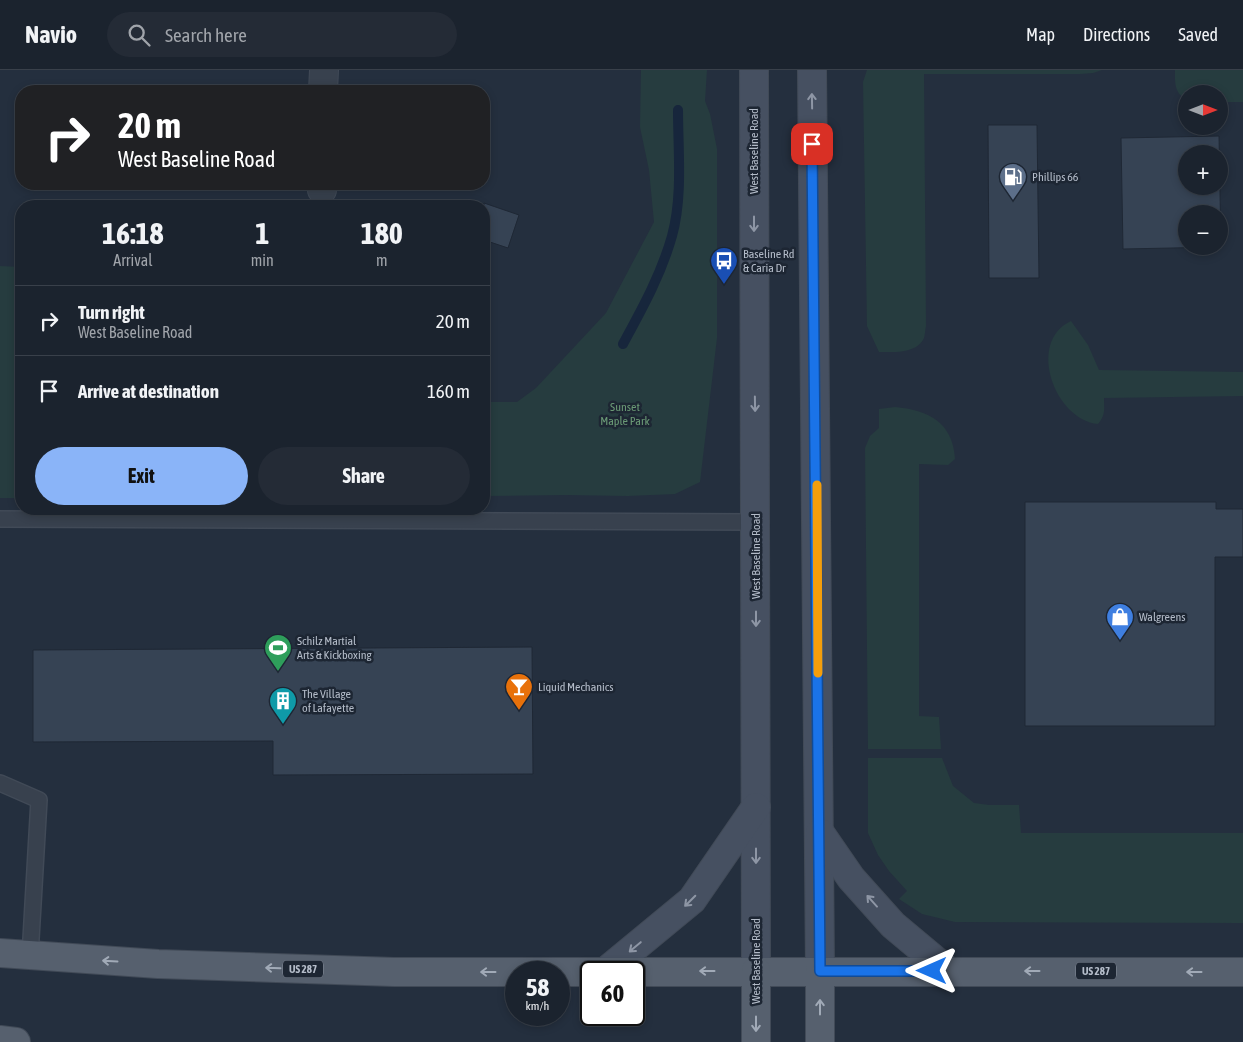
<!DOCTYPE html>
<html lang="en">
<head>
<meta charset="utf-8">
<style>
	:root { --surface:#1b232e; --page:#242b36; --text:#f1f3f6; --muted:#a0a4aa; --line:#39404a; --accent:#8ab4f8 }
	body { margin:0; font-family:"Asap Condensed",sans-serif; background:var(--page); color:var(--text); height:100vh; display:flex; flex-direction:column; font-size:19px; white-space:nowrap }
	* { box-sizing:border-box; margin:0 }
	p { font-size:16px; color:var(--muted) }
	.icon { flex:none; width:28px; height:28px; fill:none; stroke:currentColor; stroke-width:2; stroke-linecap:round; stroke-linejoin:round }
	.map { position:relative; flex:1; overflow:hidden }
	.details { position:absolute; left:15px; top:130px; width:475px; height:315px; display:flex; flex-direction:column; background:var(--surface); border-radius:20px; box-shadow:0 2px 8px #0003,0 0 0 1px var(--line) }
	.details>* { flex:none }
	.banner { position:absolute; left:15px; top:15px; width:475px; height:105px; border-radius:20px; box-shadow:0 2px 8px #0003,0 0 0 1px var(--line); background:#202124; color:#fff; overflow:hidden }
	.needle { width:32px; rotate:90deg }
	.tools { position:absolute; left:1178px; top:15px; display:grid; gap:10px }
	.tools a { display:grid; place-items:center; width:50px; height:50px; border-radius:50%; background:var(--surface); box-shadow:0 2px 8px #0003,0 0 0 1px var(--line); font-size:25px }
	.speed { position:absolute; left:505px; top:891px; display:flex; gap:10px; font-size:25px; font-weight:700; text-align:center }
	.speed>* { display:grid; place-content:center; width:65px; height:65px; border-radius:50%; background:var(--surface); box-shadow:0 2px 8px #0003,0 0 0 1px var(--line); line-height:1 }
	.speed small { font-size:12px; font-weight:400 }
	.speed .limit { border:2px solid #111; border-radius:8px; background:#fff; color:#111 }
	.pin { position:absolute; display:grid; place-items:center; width:42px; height:42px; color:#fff; margin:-21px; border-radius:10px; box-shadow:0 2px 8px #0006 }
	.me { position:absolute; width:55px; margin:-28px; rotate:270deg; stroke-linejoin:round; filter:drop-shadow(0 0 4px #0008) }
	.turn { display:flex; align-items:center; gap:18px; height:105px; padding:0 20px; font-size:22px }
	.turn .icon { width:65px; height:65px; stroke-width:2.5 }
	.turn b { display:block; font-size:35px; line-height:42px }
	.eta { display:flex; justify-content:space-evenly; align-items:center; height:85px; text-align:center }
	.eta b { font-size:30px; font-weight:700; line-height:35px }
	.cta { display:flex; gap:10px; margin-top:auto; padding:10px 20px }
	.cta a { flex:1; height:58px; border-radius:30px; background:var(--accent); color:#111; font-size:20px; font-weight:700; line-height:58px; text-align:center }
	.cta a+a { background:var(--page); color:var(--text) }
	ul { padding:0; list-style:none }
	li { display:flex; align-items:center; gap:15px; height:70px; padding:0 20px; border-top:1px solid var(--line) }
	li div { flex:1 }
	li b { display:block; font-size:19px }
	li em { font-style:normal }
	header { display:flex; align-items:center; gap:30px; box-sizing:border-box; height:70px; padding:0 25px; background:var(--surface); border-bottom:1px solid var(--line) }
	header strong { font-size:24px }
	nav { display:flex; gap:28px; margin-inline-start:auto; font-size:18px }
	.search { width:350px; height:45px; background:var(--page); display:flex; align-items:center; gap:12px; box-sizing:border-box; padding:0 18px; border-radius:28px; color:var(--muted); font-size:19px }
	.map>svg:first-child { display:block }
	.green { fill:#263c3f }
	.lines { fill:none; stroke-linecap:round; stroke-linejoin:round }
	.stream { stroke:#17263c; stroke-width:10 }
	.building { fill:#364354; stroke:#1f2835; fill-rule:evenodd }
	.service-casing { stroke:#414a57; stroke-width:18 }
	.minor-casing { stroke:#414a57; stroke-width:30 }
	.secondary-casing { stroke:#414a57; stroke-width:30 }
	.primary-casing { stroke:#414a57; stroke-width:30 }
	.service { stroke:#38414e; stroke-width:15 }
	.minor { stroke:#38414e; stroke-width:28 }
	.secondary { stroke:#465061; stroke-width:28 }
	.primary { stroke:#56606e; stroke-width:28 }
	.oneway { stroke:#8e96a5 }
	.oneway2 { stroke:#a1aab7 }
	.route-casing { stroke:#114b97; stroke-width:12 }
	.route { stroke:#1a73e8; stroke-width:9 }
	.slow { stroke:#f59e0b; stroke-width:9 }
	.labels { text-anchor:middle; stroke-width:5; stroke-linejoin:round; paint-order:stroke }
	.shield { fill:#1d2633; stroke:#878f9c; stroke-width:1 }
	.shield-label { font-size:11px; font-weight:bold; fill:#b4bcc9 }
	.street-label { font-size:12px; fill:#b4bcc9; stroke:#1d2633 }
	.poi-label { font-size:12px; fill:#b4bcc9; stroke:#1d2633; text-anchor:start }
	.park-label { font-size:12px; fill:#6b9a76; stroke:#1d2633 }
</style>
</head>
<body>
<header>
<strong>Navio</strong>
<div class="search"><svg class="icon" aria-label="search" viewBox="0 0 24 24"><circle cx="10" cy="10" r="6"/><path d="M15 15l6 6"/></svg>Search here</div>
<nav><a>Map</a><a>Directions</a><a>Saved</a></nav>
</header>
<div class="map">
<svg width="1243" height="972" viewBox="0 0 1243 972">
	<rect width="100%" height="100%" fill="#242f3e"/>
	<!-- green -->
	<g class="green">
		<path d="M641,0H707L705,31L710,44L717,79V268L700,412L675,424L628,426L566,425L484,426V332H517L536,318L606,243L654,152L649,100L640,57Z"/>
		<path d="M867,0H1102L1093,3L1080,4H924L926,256C925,260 925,265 924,268C917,284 893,282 879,282L867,256L863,12Z"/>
		<path d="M1175,0H1243V32H1219V24H1186V29C1174,23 1175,12 1175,0Z"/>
		<path d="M0,196L21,197V428H0Z"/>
		<path d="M1071,251L1088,275L1099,300L1243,302V326L1104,328C1104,338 1106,345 1098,354C1055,350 1026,272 1071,251Z"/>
		<path d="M895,337C928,340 953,352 955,389L948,395L919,394V646L939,647L941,679H868L865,378L870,366L879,358V339Z"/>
		<path d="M868,688H942L953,716L974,733L989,735H1019L1021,763H1243V853L955,852L922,844L899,829L907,821L889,801L878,785L868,763Z"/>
	</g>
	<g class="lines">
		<!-- stream -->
		<path class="stream" d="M623,274C642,239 661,205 672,166C683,126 678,81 678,40"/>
	</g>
	<!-- building -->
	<g class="building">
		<path d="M988,55H1037L1039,208H989Z"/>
		<path d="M1219,66L1221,177L1123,179L1121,68ZM1186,84H1219V116H1186ZM1186,144H1219V176H1186Z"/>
		<path d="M484,133L519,145L508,178L484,170Z"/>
		<path d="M1025,432H1216V439H1243V487H1215V656H1025Z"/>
		<path d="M532,577L533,704L273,705V671L33,672V580Z"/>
	</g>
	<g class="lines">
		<defs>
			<g id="service">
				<path d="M0,449L756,452"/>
				<path d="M0,713L39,730L30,886"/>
			</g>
			<g id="minor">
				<path d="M323,21L324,0"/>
				<path d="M322,114V120"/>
			</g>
			<g id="secondary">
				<path d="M754,0L756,901"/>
				<path d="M812,0L820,901"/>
				<path d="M820,763L851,808L893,855L948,901"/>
				<path d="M606,901L692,830L756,737"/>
			</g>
			<g id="primary">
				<path d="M0,883L158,894L394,902H1243"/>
				<path d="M756,901V972"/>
				<path d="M820,901V972"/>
				<path d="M0,970L16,972"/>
			</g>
		</defs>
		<!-- service casing -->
		<use href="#service" class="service-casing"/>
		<!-- minor casing -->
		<use href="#minor" class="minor-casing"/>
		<!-- secondary casing -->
		<use href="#secondary" class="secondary-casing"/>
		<!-- primary casing -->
		<use href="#primary" class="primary-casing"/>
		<!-- service -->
		<use href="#service" class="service"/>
		<!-- minor -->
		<use href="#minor" class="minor"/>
		<!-- secondary -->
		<use href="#secondary" class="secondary"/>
		<!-- primary -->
		<use href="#primary" class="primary"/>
	</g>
	<!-- one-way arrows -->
	<defs><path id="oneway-shaft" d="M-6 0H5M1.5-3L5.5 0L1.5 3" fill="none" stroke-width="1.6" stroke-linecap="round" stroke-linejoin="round" transform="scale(1.25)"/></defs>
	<g class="oneway">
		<use href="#oneway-shaft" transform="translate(812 31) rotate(-91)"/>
		<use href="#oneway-shaft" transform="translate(754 154) rotate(90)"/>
		<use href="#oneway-shaft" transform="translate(755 334) rotate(89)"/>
		<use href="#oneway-shaft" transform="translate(756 549) rotate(90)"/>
		<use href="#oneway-shaft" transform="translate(756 786) rotate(90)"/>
		<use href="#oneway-shaft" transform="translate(690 831) rotate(135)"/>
		<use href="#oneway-shaft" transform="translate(872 831) rotate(-132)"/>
		<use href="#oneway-shaft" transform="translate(635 877) rotate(140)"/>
	</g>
	<g class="oneway2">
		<use href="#oneway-shaft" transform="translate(110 891) rotate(-177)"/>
		<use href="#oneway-shaft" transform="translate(273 898) rotate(-178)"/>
		<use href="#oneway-shaft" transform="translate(707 901) rotate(180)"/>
		<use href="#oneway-shaft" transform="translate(1032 901) rotate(-180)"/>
		<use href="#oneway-shaft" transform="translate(488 902) rotate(180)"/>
		<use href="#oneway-shaft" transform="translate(1194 902) rotate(-180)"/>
		<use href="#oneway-shaft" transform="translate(820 937) rotate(-90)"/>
		<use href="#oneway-shaft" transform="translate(756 954) rotate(90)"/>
	</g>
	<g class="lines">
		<defs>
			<path id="route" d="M812,74L820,901H932"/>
		</defs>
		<!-- route casing -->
		<use href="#route" class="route-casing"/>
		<!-- route -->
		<use href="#route" class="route"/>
		<!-- slow -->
		<path class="slow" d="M817,415L818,603"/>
	</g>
	<!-- icons -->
	<defs>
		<symbol id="fuel-pin" viewBox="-11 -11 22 30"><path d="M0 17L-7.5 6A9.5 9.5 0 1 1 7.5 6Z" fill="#5c6f8a" stroke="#1d2633"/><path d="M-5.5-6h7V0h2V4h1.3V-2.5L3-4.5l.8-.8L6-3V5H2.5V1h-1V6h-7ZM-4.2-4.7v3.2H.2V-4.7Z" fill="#fff"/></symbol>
		<symbol id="bus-pin" viewBox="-11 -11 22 30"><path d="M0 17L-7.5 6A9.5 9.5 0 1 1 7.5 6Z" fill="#1a4fb4" stroke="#1d2633"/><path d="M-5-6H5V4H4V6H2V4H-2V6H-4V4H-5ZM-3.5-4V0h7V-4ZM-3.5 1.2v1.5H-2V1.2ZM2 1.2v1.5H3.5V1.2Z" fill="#fff"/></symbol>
		<symbol id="shop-pin" viewBox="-11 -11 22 30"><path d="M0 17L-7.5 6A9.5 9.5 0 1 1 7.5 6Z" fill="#3f7fe0" stroke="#1d2633"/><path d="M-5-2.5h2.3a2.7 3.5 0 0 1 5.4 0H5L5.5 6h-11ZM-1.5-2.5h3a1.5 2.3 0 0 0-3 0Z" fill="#fff"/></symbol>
		<symbol id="stadium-pin" viewBox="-11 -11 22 30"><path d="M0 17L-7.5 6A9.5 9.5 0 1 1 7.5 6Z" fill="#2e9e5b" stroke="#1d2633"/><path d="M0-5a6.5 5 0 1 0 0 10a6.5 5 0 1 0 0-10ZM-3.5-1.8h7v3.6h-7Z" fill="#fff"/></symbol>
		<symbol id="bar-pin" viewBox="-11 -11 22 30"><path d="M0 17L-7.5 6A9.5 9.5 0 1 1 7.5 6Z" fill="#e8710a" stroke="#1d2633"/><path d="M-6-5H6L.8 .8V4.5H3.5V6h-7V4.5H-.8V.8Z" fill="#fff"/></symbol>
		<symbol id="building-pin" viewBox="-11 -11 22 30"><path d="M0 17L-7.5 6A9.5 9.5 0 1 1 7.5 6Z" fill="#0f9aa8" stroke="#1d2633"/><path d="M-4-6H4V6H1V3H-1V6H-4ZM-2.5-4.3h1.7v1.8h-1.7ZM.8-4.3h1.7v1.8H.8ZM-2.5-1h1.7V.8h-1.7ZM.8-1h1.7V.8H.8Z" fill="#fff"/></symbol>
	</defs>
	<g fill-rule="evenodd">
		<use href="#fuel-pin" x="997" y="91" width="32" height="43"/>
		<use href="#bus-pin" x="708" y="175" width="32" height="43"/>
		<use href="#shop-pin" x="1104" y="531" width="32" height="43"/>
		<use href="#stadium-pin" x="262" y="562" width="32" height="43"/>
		<use href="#bar-pin" x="503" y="601" width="32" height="43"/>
		<use href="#building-pin" x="267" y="615" width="32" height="43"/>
	</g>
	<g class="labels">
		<!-- shield labels -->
		<g class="shield">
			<rect x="283" y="890.5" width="40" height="17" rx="4"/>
			<rect x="1076" y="892.5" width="40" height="17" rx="4"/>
		</g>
		<g class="shield-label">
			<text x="303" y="903">US 287</text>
			<text x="1096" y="905">US 287</text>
		</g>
		<!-- street labels -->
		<g class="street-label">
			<text transform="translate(754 81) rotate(-90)" y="4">West Baseline Road</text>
			<text transform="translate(756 486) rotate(-90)" y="4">West Baseline Road</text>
			<text transform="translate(756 891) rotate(-90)" y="4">West Baseline Road</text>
		</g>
		<!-- poi labels -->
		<g class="poi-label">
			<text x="1032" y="111">Phillips 66</text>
			<text x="743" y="188">Baseline Rd<tspan x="743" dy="14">&amp; Caria Dr</tspan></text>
			<text x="1139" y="551">Walgreens</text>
			<text x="297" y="575">Schilz Martial<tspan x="297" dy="14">Arts &amp; Kickboxing</tspan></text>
			<text x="538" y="621">Liquid Mechanics</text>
			<text x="302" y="628">The Village<tspan x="302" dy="14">of Lafayette</tspan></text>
		</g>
		<!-- park labels -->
		<g class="park-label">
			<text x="625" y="341">Sunset<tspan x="625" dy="14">Maple Park</tspan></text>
		</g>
	</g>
</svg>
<div class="tools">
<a><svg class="needle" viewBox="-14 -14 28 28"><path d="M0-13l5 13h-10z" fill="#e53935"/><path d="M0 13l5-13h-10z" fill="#a0a4aa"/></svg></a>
<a>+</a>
<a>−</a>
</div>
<div class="speed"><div>58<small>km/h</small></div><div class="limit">60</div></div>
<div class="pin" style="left:812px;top:74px;background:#d93025"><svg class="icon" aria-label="arrive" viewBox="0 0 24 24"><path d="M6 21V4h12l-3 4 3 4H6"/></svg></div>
<svg class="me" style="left:932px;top:901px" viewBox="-20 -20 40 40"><path d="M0-17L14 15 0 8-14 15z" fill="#1a73e8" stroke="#fff" stroke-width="4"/></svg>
<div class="banner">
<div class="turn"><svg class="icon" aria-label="right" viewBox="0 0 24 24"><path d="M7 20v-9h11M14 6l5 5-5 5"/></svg><div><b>20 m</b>West Baseline Road</div></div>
</div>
<section class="details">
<div class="eta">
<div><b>16:18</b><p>Arrival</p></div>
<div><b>1</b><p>min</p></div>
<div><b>180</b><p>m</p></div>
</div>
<ul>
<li><svg class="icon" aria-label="right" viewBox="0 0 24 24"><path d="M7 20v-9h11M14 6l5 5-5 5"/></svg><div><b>Turn right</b><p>West Baseline Road</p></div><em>20 m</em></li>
<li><svg class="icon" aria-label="arrive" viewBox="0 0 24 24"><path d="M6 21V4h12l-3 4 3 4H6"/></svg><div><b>Arrive at destination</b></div><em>160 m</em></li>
</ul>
<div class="cta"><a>Exit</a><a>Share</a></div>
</section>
</div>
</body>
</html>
